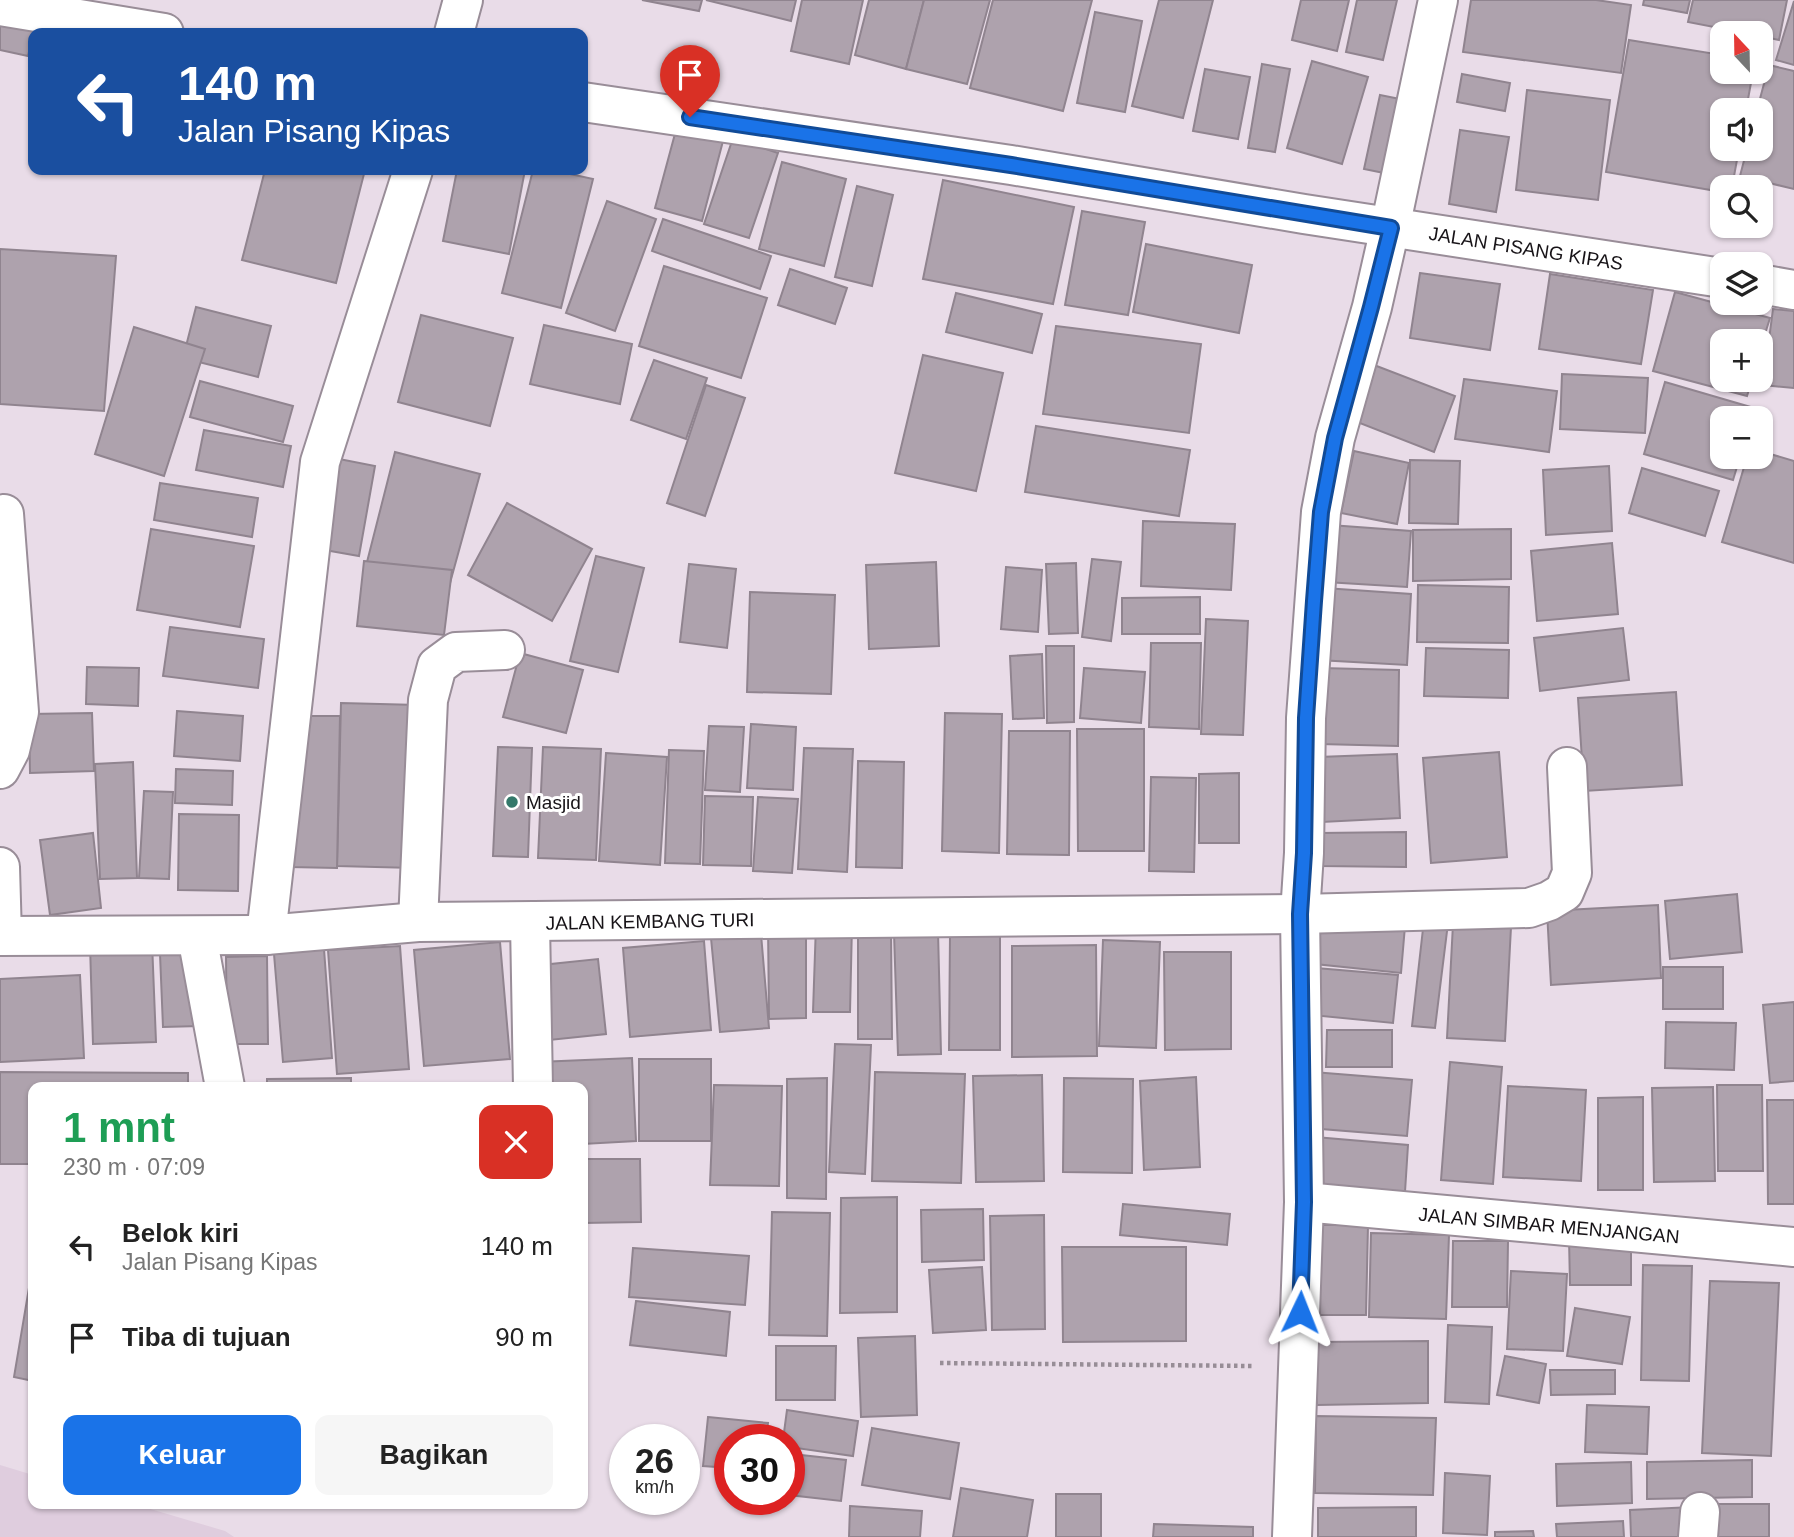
<!DOCTYPE html>
<html lang="id">
<head>
<meta charset="utf-8">
<style>
	:root { --surface:#fff; --page:#f6f6f6; --text:#222; --muted:#767676; --accent:#1a73e8 }
	body { margin:0; font-family:Helvetica,sans-serif; background:var(--page); color:var(--text); height:100vh; display:flex; flex-direction:column; font-size:26px; white-space:nowrap }
	* { box-sizing:border-box; margin:0 }
	p { font-size:23px; color:var(--muted) }
	.icon { flex:none; width:38px; height:38px; fill:none; stroke:currentColor; stroke-width:2; stroke-linecap:round; stroke-linejoin:round }
	.map { position:relative; flex:1; overflow:hidden }
	.side { position:absolute; left:28px; top:1082px; width:560px; height:427px; display:flex; flex-direction:column; background:var(--surface); border-radius:14px; box-shadow:0 2px 5px #0004 }
	.side>* { flex:none }
	.guide { position:absolute; left:28px; top:28px; width:560px; height:147px; border-radius:14px; box-shadow:0 2px 5px #0004; background:#1a4fa0; color:#fff; overflow:hidden }
	.needle { width:46px; rotate:338deg }
	.buttons { position:absolute; left:1710px; top:21px; display:grid; gap:14px }
	.buttons a { display:grid; place-items:center; width:63px; height:63px; border-radius:14px; background:var(--surface); box-shadow:0 2px 5px #0004; font-size:35px }
	.speed { position:absolute; left:609px; top:1424px; display:flex; gap:14px; font-size:35px; font-weight:700; text-align:center }
	.speed>* { display:grid; place-content:center; width:91px; height:91px; border-radius:50%; background:var(--surface); box-shadow:0 2px 5px #0004; line-height:1 }
	.speed small { font-size:18px; font-weight:400 }
	.speed .limit { border:10px solid #d22; background:#fff; color:#111 }
	.pin { position:absolute; display:grid; place-items:center; width:60px; height:60px; color:#fff; margin:-72px -30px; border-radius:50% 50% 50% 0; rotate:-45deg; box-shadow:0 0 7px #0007 }
	.pin .icon { rotate:45deg }
	.me { position:absolute; width:77px; margin:-38px; rotate:2deg; stroke-linejoin:round; filter:drop-shadow(0 0 5px #0008) }
	.turn { display:flex; align-items:center; gap:24px; height:147px; padding:0 35px; font-size:32px }
	.turn .icon { width:91px; height:91px; stroke-width:2.5 }
	.turn b { display:block; font-size:49px; line-height:60px }
	.round { display:grid; place-items:center; flex:none; width:74px; height:74px; border-radius:14px; background:var(--page) }
	.summary { display:flex; align-items:center; justify-content:space-between; height:119px; padding:0 35px }
	h1 { font-size:42px; font-weight:700; line-height:52px; color:#1e9e55 }
	.action { display:flex; gap:14px; margin-top:auto; padding:14px 35px }
	.action a { flex:1; height:80px; border-radius:14px; background:var(--accent); color:#fff; font-size:28px; font-weight:700; line-height:80px; text-align:center }
	.action a+a { background:var(--page); color:var(--text) }
	ul { padding:0; list-style:none }
	li { display:flex; align-items:center; gap:21px; height:91px; padding:0 35px }
	li div { flex:1 }
	li b { display:block; font-size:26px }
	li em { font-style:normal }
	.map>svg:first-child { display:block }
	.built { fill:#dfcdde }
	.building { fill:#aea2ad; stroke:#90848f; stroke-width:2 }
	.lines { fill:none; stroke-linecap:round; stroke-linejoin:round }
	.minor-casing { stroke:#998d98; stroke-width:42 }
	.path { stroke:#978d96; stroke-width:4.5; stroke-dasharray:3.5 3.5; stroke-linecap:butt }
	.minor { stroke:#fff; stroke-width:38 }
	.route-casing { stroke:#114b97; stroke-width:18 }
	.route { stroke:#1a73e8; stroke-width:12 }
	.poi-dot { fill:#34786a; stroke:#fff; stroke-width:2.5 }
	.labels { text-anchor:middle; stroke-width:6; stroke-linejoin:round; paint-order:stroke }
	.street-label { font-size:19px; fill:#171317; stroke:#fff }
	.poi-label { font-size:19px; fill:#171317; stroke:#fff; text-anchor:start }
</style>
</head>
<body>
<div class="map">
<svg width="1794" height="1537" viewBox="0 0 1794 1537">
	<rect width="100%" height="100%" fill="#e9dce8"/>
	<!-- built -->
	<path class="built" d="M0,1465L33,1475V1503H130L225,1531L234,1537H0Z"/>
	<!-- building -->
	<g class="building">
		<path d="M642,0H702L699,11Z"/>
		<path d="M706,0H796L791,21Z"/>
		<path d="M802,0H863L849,64L791,51Z"/>
		<path d="M869,0H924L906,69L855,55Z"/>
		<path d="M924,0H990L967,84L906,69Z"/>
		<path d="M993,0H1092L1063,111L970,88Z"/>
		<path d="M1159,0H1213L1183,118L1132,106Z"/>
		<path d="M1301,0H1349L1337,51L1292,40Z"/>
		<path d="M1357,0H1397L1383,60L1346,52Z"/>
		<path d="M1471,0H1596L1631,5L1621,73L1463,52Z"/>
		<path d="M1644,0H1690L1687,13L1643,5Z"/>
		<path d="M1693,0H1787L1779,40L1760,36V33H1745L1688,22Z"/>
		<path d="M1794,1V65L1776,60Z"/>
		<path d="M0,12L36,20L28,56L0,50Z"/>
		<path d="M1095,12L1142,21L1125,112L1077,103Z"/>
		<path d="M1629,40L1722,55V72H1753L1746,110H1722V149H1739L1732,187H1722V192L1606,172Z"/>
		<path d="M1312,61L1368,77L1342,164L1287,148Z"/>
		<path d="M1262,64L1290,69L1275,152L1248,148Z"/>
		<path d="M1769,65L1794,71V189L1740,176L1747,149H1760V110H1757Z"/>
		<path d="M1205,69L1250,77L1238,139L1193,131Z"/>
		<path d="M1462,74L1510,83L1505,111L1457,102Z"/>
		<path d="M1527,90L1610,100L1598,200L1516,190Z"/>
		<path d="M1380,95L1410,101L1394,175L1364,169Z"/>
		<path d="M676,130L723,141L702,221L655,208Z"/>
		<path d="M1460,130L1509,137L1496,212L1449,204Z"/>
		<path d="M733,138L778,153L749,238L704,224Z"/>
		<path d="M782,162L846,179L824,266L759,249Z"/>
		<path d="M265,170H365L336,283L242,260Z"/>
		<path d="M457,170H525L509,254L443,241Z"/>
		<path d="M533,170H552L593,179L561,308L502,293Z"/>
		<path d="M943,180L1074,207L1053,304L923,279Z"/>
		<path d="M857,186L893,195L872,286L835,277Z"/>
		<path d="M607,201L656,219L615,331L566,313Z"/>
		<path d="M1082,211L1145,222L1128,315L1065,305Z"/>
		<path d="M663,219L771,256L760,289L652,251Z"/>
		<path d="M1146,244L1252,265L1239,333L1133,312Z"/>
		<path d="M0,249L116,256L104,411L0,404Z"/>
		<path d="M664,266L767,298L741,378L639,346Z"/>
		<path d="M790,269L847,288L835,324L778,305Z"/>
		<path d="M1420,273L1500,284L1490,350L1410,338Z"/>
		<path d="M1550,274L1653,290L1641,364L1539,349Z"/>
		<path d="M1675,292L1770,318L1760,350V341H1722V380H1752L1747,396L1653,371Z"/>
		<path d="M956,293L1042,314L1032,353L946,332Z"/>
		<path d="M196,307L271,326L258,377L183,358Z"/>
		<path d="M1773,309L1794,311V388L1763,385Z"/>
		<path d="M421,315L513,338L490,426L398,402Z"/>
		<path d="M544,325L632,344L620,404L530,384Z"/>
		<path d="M1056,326L1201,344L1189,433L1043,414Z"/>
		<path d="M134,327L205,349L164,476L95,454Z"/>
		<path d="M923,355L1003,373L976,491L895,473Z"/>
		<path d="M654,360L707,378L686,439L631,420Z"/>
		<path d="M1374,365L1455,396L1434,452L1352,420Z"/>
		<path d="M1562,374L1648,378L1645,433L1560,429Z"/>
		<path d="M1464,379L1557,391L1549,452L1455,439Z"/>
		<path d="M200,381L293,406L283,442L190,417Z"/>
		<path d="M1665,382L1754,408L1751,418H1722V457H1740L1733,480L1644,454Z"/>
		<path d="M706,385L745,398L705,516L667,503Z"/>
		<path d="M1036,426L1190,450L1179,516L1025,492Z"/>
		<path d="M204,430L291,446L283,487L196,470Z"/>
		<path d="M1354,451L1409,463L1397,524L1341,513Z"/>
		<path d="M1760,451L1794,461V563L1722,542L1747,457H1760Z"/>
		<path d="M395,452L480,474L450,583L367,562Z"/>
		<path d="M329,457L375,466L359,556L313,548Z"/>
		<path d="M1410,460L1460,461L1458,524L1409,523Z"/>
		<path d="M1609,466L1612,531L1546,535L1543,470Z"/>
		<path d="M1642,468L1719,491L1705,536L1629,513Z"/>
		<path d="M160,483L258,498L252,537L154,520Z"/>
		<path d="M507,503L592,549L552,621L468,575Z"/>
		<path d="M1143,521L1235,524L1231,590L1141,586Z"/>
		<path d="M1330,525L1411,531L1407,587L1326,582Z"/>
		<path d="M151,529L254,546L240,627L137,610Z"/>
		<path d="M1511,529V579L1413,581V530Z"/>
		<path d="M1612,543L1618,614L1537,621L1531,551Z"/>
		<path d="M596,556L644,568L618,672L570,661Z"/>
		<path d="M1092,559L1121,562L1111,641L1082,637Z"/>
		<path d="M364,561L452,570L444,635L357,626Z"/>
		<path d="M936,562L939,646L869,649L866,565Z"/>
		<path d="M1076,563L1078,633L1049,634L1046,564Z"/>
		<path d="M689,564L736,569L727,648L680,642Z"/>
		<path d="M1006,567L1042,570L1038,632L1001,629Z"/>
		<path d="M1418,585L1509,587L1508,643L1417,642Z"/>
		<path d="M1324,588L1411,594L1407,665L1318,660Z"/>
		<path d="M750,592L835,595L831,694L747,692Z"/>
		<path d="M1200,597V634H1122V598Z"/>
		<path d="M1206,619L1248,621L1243,735L1201,734Z"/>
		<path d="M170,627L264,639L258,688L163,676Z"/>
		<path d="M1623,628L1629,680L1540,691L1534,638Z"/>
		<path d="M1151,643H1201L1199,729L1149,727Z"/>
		<path d="M1046,646H1074V722L1047,723Z"/>
		<path d="M1426,648L1509,650L1508,698L1424,696Z"/>
		<path d="M520,653L583,670L566,733L503,717Z"/>
		<path d="M1042,654L1044,718L1013,719L1010,656Z"/>
		<path d="M87,667L139,668L138,706L86,704Z"/>
		<path d="M1084,668L1145,672L1141,723L1080,718Z"/>
		<path d="M1321,668L1399,670L1398,746L1320,744Z"/>
		<path d="M1676,692L1682,785L1584,791L1578,698Z"/>
		<path d="M341,703L418,705L414,868L337,866Z"/>
		<path d="M177,711L243,716L240,761L174,756Z"/>
		<path d="M92,713L94,771L30,773L29,714Z"/>
		<path d="M945,713L1002,714L999,853L942,851Z"/>
		<path d="M292,716H340L337,868L290,867Z"/>
		<path d="M751,724L796,727L793,790L747,788Z"/>
		<path d="M709,726L744,727L740,792L705,790Z"/>
		<path d="M1077,729H1144V851H1078Z"/>
		<path d="M1009,731H1070L1069,855L1007,854Z"/>
		<path d="M498,747L532,748L528,857L493,856Z"/>
		<path d="M543,747L601,749L596,860L538,858Z"/>
		<path d="M804,748L853,749L847,872L798,869Z"/>
		<path d="M669,750L704,751L700,864L665,863Z"/>
		<path d="M1499,752L1507,857L1431,863L1423,758Z"/>
		<path d="M606,753L667,757L660,865L599,861Z"/>
		<path d="M1397,754L1400,818L1322,822L1319,757Z"/>
		<path d="M858,761L904,762L902,868L856,867Z"/>
		<path d="M133,762L137,878L100,879L95,764Z"/>
		<path d="M176,769L233,771L232,805L175,803Z"/>
		<path d="M1239,773V843H1199V774Z"/>
		<path d="M1151,777L1196,778L1194,872L1149,871Z"/>
		<path d="M144,791L173,792L169,879L139,878Z"/>
		<path d="M705,796L753,797L751,866L703,865Z"/>
		<path d="M758,797L798,799L792,873L753,871Z"/>
		<path d="M179,814L239,815L238,891L178,890Z"/>
		<path d="M1406,832V867L1320,866V833Z"/>
		<path d="M93,833L101,908L50,915L40,840Z"/>
		<path d="M1737,894L1742,952L1670,959L1665,901Z"/>
		<path d="M1658,905L1661,978L1551,985L1547,911Z"/>
		<path d="M1320,917L1405,926L1401,973L1315,964Z"/>
		<path d="M1424,920L1448,923L1435,1028L1412,1026Z"/>
		<path d="M768,923H806V1018L769,1019Z"/>
		<path d="M816,924L852,925L850,1012H813Z"/>
		<path d="M1453,924L1511,927L1505,1041L1447,1038Z"/>
		<path d="M858,930H891L892,1039H858Z"/>
		<path d="M938,931L941,1054L898,1055L894,933Z"/>
		<path d="M761,934L769,1028L720,1032L711,938Z"/>
		<path d="M950,935H1000V1050H949Z"/>
		<path d="M1103,940L1160,942L1156,1048L1099,1046Z"/>
		<path d="M704,941L711,1030L630,1037L623,948Z"/>
		<path d="M152,942L156,1042L93,1044L90,945Z"/>
		<path d="M500,942L510,1059L424,1066L414,950Z"/>
		<path d="M1096,945L1097,1056L1012,1057V946Z"/>
		<path d="M400,946L409,1069L337,1074L328,950Z"/>
		<path d="M324,949L332,1058L283,1062L274,954Z"/>
		<path d="M198,952L200,1026L163,1027L160,954Z"/>
		<path d="M1164,952H1231V1049L1165,1050Z"/>
		<path d="M267,956L268,1044H227L226,957Z"/>
		<path d="M598,959L606,1034L540,1041L532,966Z"/>
		<rect x="1663" y="967" width="60" height="42"/>
		<path d="M1316,968L1398,975L1393,1023L1312,1015Z"/>
		<path d="M80,975L84,1058L0,1062V979Z"/>
		<path d="M1794,1002V1081L1770,1083L1763,1005Z"/>
		<path d="M1666,1022L1736,1023L1734,1070L1665,1068Z"/>
		<path d="M1327,1030H1392V1067H1326Z"/>
		<path d="M835,1044L871,1045L865,1174L829,1172Z"/>
		<path d="M632,1058L636,1141L583,1144V1087H539L538,1062Z"/>
		<rect x="639" y="1059" width="72" height="82"/>
		<path d="M1450,1062L1502,1067L1493,1184L1441,1180Z"/>
		<path d="M0,1072L188,1073V1087H33V1164H0Z"/>
		<path d="M875,1072L965,1074L961,1183L872,1181Z"/>
		<path d="M1313,1072L1412,1080L1407,1136L1309,1128Z"/>
		<path d="M1042,1075L1044,1181L976,1182L973,1076Z"/>
		<path d="M1196,1077L1200,1167L1144,1170L1140,1081Z"/>
		<path d="M351,1078V1087H267V1079Z"/>
		<path d="M827,1078L826,1199L787,1198V1079Z"/>
		<path d="M1064,1078L1133,1079L1132,1173L1063,1172Z"/>
		<path d="M714,1085L782,1086L779,1186L710,1185Z"/>
		<path d="M1717,1085H1762L1763,1171H1718Z"/>
		<path d="M1508,1086L1586,1090L1581,1181L1503,1177Z"/>
		<path d="M1713,1087L1715,1181L1654,1182L1652,1088Z"/>
		<path d="M1643,1097V1190H1598V1098Z"/>
		<path d="M1767,1100H1794V1204H1768Z"/>
		<path d="M1315,1137L1408,1145L1405,1192L1311,1184Z"/>
		<path d="M583,1159H640L641,1222L583,1223Z"/>
		<path d="M897,1197V1312L840,1313L841,1198Z"/>
		<path d="M1123,1204L1230,1214L1227,1245L1120,1235Z"/>
		<path d="M983,1209L984,1260L922,1262L921,1210Z"/>
		<path d="M772,1212L830,1213L827,1336L769,1335Z"/>
		<path d="M1044,1215L1045,1329L992,1330L990,1216Z"/>
		<path d="M1306,1225H1368L1366,1315H1305Z"/>
		<path d="M1371,1233L1449,1235L1446,1319L1369,1317Z"/>
		<path d="M1631,1237V1285H1570L1569,1238Z"/>
		<path d="M1453,1241H1508L1507,1307H1452Z"/>
		<path d="M1062,1247H1186V1341L1063,1342Z"/>
		<path d="M633,1248L749,1256L745,1305L629,1297Z"/>
		<path d="M33,1264V1381L14,1377Z"/>
		<path d="M1643,1265L1692,1266L1689,1381L1641,1380Z"/>
		<path d="M982,1267L986,1330L933,1333L929,1270Z"/>
		<path d="M1511,1271L1567,1274L1563,1351L1507,1349Z"/>
		<path d="M1710,1281L1779,1283L1771,1456L1702,1453Z"/>
		<path d="M636,1301L730,1312L726,1356L630,1345Z"/>
		<path d="M1575,1308L1630,1317L1622,1364L1567,1356Z"/>
		<path d="M1448,1325L1492,1327L1489,1404L1445,1402Z"/>
		<path d="M915,1336L917,1415L861,1417L858,1338Z"/>
		<path d="M1428,1341V1403L1317,1405V1342Z"/>
		<path d="M776,1346H836L835,1400H776Z"/>
		<path d="M1505,1356L1546,1364L1539,1403L1497,1395Z"/>
		<path d="M1550,1370H1615V1394L1551,1395Z"/>
		<path d="M1587,1405L1649,1407L1647,1454L1585,1452Z"/>
		<path d="M787,1410L858,1421L853,1456L789,1447V1440H783Z"/>
		<path d="M1316,1416L1436,1418L1433,1495L1315,1493Z"/>
		<path d="M708,1417L768,1423L766,1440H730V1468L703,1466Z"/>
		<path d="M872,1428L959,1443L950,1499L862,1485Z"/>
		<path d="M792,1454L846,1460L841,1501L789,1495Z"/>
		<path d="M1752,1460V1497L1647,1499V1462Z"/>
		<path d="M1631,1462L1632,1503L1557,1506L1556,1464Z"/>
		<path d="M1445,1473L1490,1476L1487,1535L1443,1533Z"/>
		<path d="M961,1488L1033,1500L1027,1537H953Z"/>
		<rect x="1056" y="1494" width="45" height="43"/>
		<rect x="1708" y="1504" width="61" height="33"/>
		<path d="M850,1506L922,1511L920,1537H849Z"/>
		<path d="M1416,1507V1537H1318V1508Z"/>
		<path d="M1692,1507L1693,1537H1631L1630,1510Z"/>
		<path d="M1623,1521L1624,1537H1557L1556,1524Z"/>
		<path d="M1154,1524L1253,1527V1537H1153Z"/>
		<path d="M1533,1531L1534,1537H1495V1532Z"/>
	</g>
	<g class="lines">
		<defs>
			<g id="minor">
				<path d="M0,6L164,33"/>
				<path d="M454,33L463,0"/>
				<path d="M583,102L1011,165L1304,214L1722,278"/>
				<path d="M1760,284L1794,290"/>
				<path d="M0,769L10,750L19,712L4,514"/>
				<path d="M0,867L2,936"/>
				<path d="M418,922L428,700L437,666L456,652L505,650"/>
				<path d="M530,923L533,1087"/>
				<path d="M266,935L320,462L413,170"/>
				<path d="M0,936L266,935L418,922L1300,914L1529,908L1549,901L1564,892L1572,873L1567,767"/>
				<path d="M197,936L225,1087"/>
				<path d="M1304,1202L1794,1247"/>
				<path d="M1292,1537L1304,1202L1300,914L1304,853L1306,718L1321,512L1335,438L1372,307L1390,228L1438,0"/>
				<path d="M1698,1537L1700,1512"/>
			</g>
		</defs>
		<!-- minor casing -->
		<use href="#minor" class="minor-casing"/>
		<!-- path -->
		<path class="path" d="M940,1363L1252,1366"/>
		<!-- minor -->
		<use href="#minor" class="minor"/>
	</g>
	<g class="lines">
		<defs>
			<path id="route" d="M690,117L1011,165L1391,228L1371,307L1335,438L1321,512L1314,601L1306,718L1304,853L1300,914L1304,1202L1300,1312"/>
		</defs>
		<!-- route casing -->
		<use href="#route" class="route-casing"/>
		<!-- route -->
		<use href="#route" class="route"/>
	</g>
	<!-- markers -->
	<circle class="poi-dot" cx="512" cy="802" r="7"/>
	<g class="labels">
		<!-- street labels -->
		<g class="street-label">
			<text transform="translate(1526 248) rotate(9)" y="7">JALAN PISANG KIPAS</text>
			<text transform="translate(650 921) rotate(-1)" y="7">JALAN KEMBANG TURI</text>
			<text transform="translate(1549 1225) rotate(5)" y="7">JALAN SIMBAR MENJANGAN</text>
		</g>
		<!-- poi labels -->
		<g class="poi-label">
			<text x="526" y="809">Masjid</text>
		</g>
	</g>
</svg>
<div class="buttons">
<a><svg class="needle" viewBox="-14 -14 28 28"><path d="M0-13l5 13h-10z" fill="#e53935"/><path d="M0 13l5-13h-10z" fill="#767676"/></svg></a>
<a><svg class="icon" aria-label="sound" viewBox="0 0 24 24"><path d="M4 9h4l5-4v14l-5-4H4zM17 9q2 3 0 6"/></svg></a>
<a><svg class="icon" aria-label="search" viewBox="0 0 24 24"><circle cx="10" cy="10" r="6"/><path d="M15 15l6 6"/></svg></a>
<a><svg class="icon" aria-label="layers" viewBox="0 0 24 24"><path d="M12 4l9 5-9 5-9-5zM3 14l9 5 9-5"/></svg></a>
<a>+</a>
<a>−</a>
</div>
<div class="speed"><div>26<small>km/h</small></div><div class="limit">30</div></div>
<div class="pin" style="left:690px;top:117px;background:#d93025"><svg class="icon" aria-label="arrive" viewBox="0 0 24 24"><path d="M6 21V4h12l-3 4 3 4H6"/></svg></div>
<svg class="me" style="left:1300px;top:1312px" viewBox="-20 -20 40 40"><path d="M0-17L14 15 0 8-14 15z" fill="#1a73e8" stroke="#fff" stroke-width="4"/></svg>
<div class="guide">
<div class="turn"><svg class="icon" aria-label="left" viewBox="0 0 24 24"><path d="M17 20v-9H6M10 6l-5 5 5 5"/></svg><div><b>140 m</b>Jalan Pisang Kipas</div></div>
</div>
<section class="side">
<div class="summary"><div><h1>1 mnt</h1><p>230 m · 07:09</p></div><a class="round" style="background:#d93025;color:#fff"><svg class="icon" aria-label="close" viewBox="0 0 24 24"><path d="M6 6l12 12M18 6L6 18"/></svg></a></div>
<ul>
<li><svg class="icon" aria-label="left" viewBox="0 0 24 24"><path d="M17 20v-9H6M10 6l-5 5 5 5"/></svg><div><b>Belok kiri</b><p>Jalan Pisang Kipas</p></div><em>140 m</em></li>
<li><svg class="icon" aria-label="arrive" viewBox="0 0 24 24"><path d="M6 21V4h12l-3 4 3 4H6"/></svg><div><b>Tiba di tujuan</b></div><em>90 m</em></li>
</ul>
<div class="action"><a>Keluar</a><a>Bagikan</a></div>
</section>
</div>
</body>
</html>
